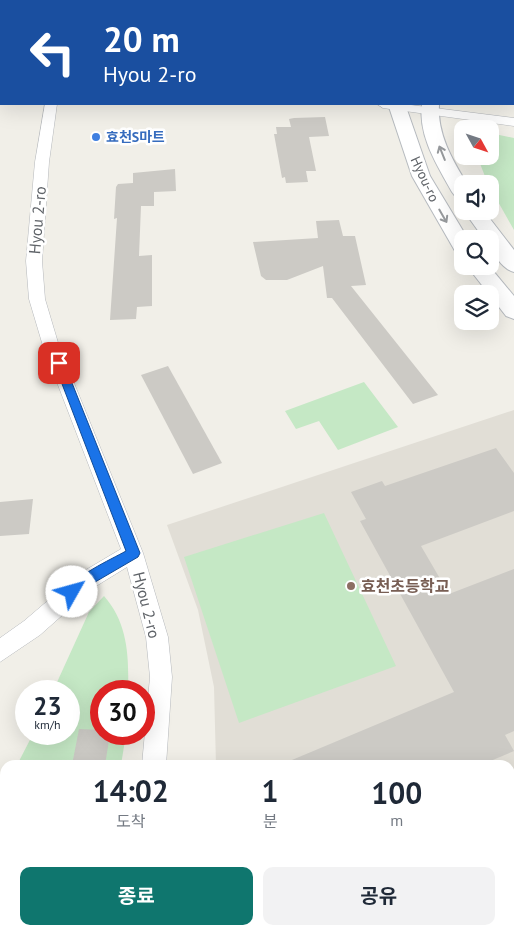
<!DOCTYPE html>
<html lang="ko">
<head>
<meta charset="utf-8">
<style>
	:root { --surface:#fff; --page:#f2f2f3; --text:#1f2937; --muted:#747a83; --accent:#0f766e }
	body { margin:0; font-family:"PT Sans","Noto Sans KR",sans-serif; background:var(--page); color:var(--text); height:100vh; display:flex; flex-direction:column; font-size:19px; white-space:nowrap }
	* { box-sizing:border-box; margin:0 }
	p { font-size:16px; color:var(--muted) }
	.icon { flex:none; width:28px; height:28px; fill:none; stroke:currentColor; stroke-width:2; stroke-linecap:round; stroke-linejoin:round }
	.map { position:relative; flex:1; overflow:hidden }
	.sheet { position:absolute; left:0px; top:760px; width:515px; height:175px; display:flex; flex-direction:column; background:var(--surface); border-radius:15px 15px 0 0; box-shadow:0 5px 20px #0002 }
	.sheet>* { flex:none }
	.top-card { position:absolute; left:0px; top:0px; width:515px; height:105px; box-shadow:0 5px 20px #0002; background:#1a4fa0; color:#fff; overflow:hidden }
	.needle { width:32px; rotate:130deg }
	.buttons { position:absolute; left:454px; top:120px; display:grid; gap:10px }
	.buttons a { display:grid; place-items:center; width:45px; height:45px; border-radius:10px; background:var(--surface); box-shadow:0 5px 20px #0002; font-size:25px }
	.speed { position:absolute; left:15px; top:680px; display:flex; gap:10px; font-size:25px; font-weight:700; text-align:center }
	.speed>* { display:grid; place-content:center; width:65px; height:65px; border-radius:50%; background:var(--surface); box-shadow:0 5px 20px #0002; line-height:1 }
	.speed small { font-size:12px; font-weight:400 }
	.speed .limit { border:8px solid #d22; background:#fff; color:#111 }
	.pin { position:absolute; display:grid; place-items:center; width:42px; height:42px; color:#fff; margin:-21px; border-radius:10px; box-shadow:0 2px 8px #0006 }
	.me { position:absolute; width:55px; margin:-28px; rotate:52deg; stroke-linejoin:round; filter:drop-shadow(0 0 4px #0008) }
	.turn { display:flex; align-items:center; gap:18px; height:105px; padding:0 20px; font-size:22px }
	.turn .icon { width:65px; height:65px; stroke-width:2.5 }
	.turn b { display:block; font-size:35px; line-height:42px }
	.eta { display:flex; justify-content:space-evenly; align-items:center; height:85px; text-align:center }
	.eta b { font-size:30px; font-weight:700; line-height:35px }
	.cta { display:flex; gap:10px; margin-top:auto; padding:10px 20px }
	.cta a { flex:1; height:58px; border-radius:10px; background:var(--accent); color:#fff; font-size:20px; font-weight:700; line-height:58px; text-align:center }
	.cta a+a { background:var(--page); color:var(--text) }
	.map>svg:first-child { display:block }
	.education { fill:#e1ded6 }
	.green { fill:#c5e8c5 }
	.building { fill:#cccac5 }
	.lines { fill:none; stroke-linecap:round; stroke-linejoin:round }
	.street-casing { stroke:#b5b8bc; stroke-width:1 }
	.secondary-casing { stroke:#b6babf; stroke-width:2 }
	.street { fill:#fff; fill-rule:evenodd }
	.secondary { fill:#fff; fill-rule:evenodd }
	.oneway { stroke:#979a9d }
	.route { fill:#1a73e8; stroke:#114b97 }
	.shop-dot { fill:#3f7fe0; stroke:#fff; stroke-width:2 }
	.education-dot { fill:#8d6e63; stroke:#fff; stroke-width:2 }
	.labels { text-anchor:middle; stroke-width:5; stroke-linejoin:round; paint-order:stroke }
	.far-shop-label { font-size:14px; font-weight:bold; fill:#366cbe; stroke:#fff; text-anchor:start }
	.far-street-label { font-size:14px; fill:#5f6368; stroke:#fff }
	.street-label { font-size:16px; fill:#5f6368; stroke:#fff }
	.education-label { font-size:16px; font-weight:bold; fill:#785e54; stroke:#fff; text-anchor:start }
</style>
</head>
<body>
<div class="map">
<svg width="514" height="935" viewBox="0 0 514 935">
	<rect width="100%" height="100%" fill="#f1efe8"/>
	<!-- education -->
	<g class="education">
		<path d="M514,410V786L510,790V765H216L214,687L198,610L167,525Z"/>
		<path d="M184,930H352L345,935H183Z"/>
	</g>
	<!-- green -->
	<g class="green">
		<path d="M490,133L514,138V230L488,184L477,156H490Z"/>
		<path d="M364,382L398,427L338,450L319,421L296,429L285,411Z"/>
		<path d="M324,513L396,666L239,723L184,557Z"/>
		<path d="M104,596C128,623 129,657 128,691H101V734H126L121,765H17L33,734H69V691H53L89,612Z"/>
		<path d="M5,788V930H86L85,935H0V797Z"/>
	</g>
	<!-- building -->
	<g class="building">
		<path d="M325,117L329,136L309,137L316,171H306L308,182L286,183L285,177L282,178L274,134H277L276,127H291L289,119L294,118Z"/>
		<path d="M175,169L176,191L154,192V206H141L139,256L152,255V306L137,307L136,319L110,320L117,218L114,219L116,187L118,184L133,183V173Z"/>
		<path d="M339,220L343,236H355L366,285L351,286L438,395L413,404L332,298H327L323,266L287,280H266L261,276L253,242L318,238L316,221Z"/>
		<path d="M168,366L222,463L193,474L141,375Z"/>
		<path d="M496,448L514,473V511L421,546L449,594L514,569V731L505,735L514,751L481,765H280L454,692L360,521L366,519L351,492L382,481L385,486Z"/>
		<path d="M33,499L29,534L0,536V502Z"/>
		<path d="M79,729L101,730V734H110L105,765H72Z"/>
	</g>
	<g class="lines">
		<defs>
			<g id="street">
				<path d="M71,0H83L84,1H72Z"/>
				<path d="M45,104H57L49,162L42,261L45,299L59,346L143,553L168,637L172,677L166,765H142L150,677L146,637L127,567L93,588L40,635L0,662V638L24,621L79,574L121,549L43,346L29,299L26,261L35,162Z"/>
				<path d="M377,104H403L514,118V126L383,108Z"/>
				<path d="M114,930H142L141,935H113Z"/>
			</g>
			<g id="secondary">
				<rect x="443" y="0" width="14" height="1"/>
				<path d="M388,104H405L430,176L468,239H462V253L455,251L412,176Z"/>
				<path d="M422,104H439C437,134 452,159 467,184H462V198L455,196L452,192C437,165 418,136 422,104Z"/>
				<path d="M464,211H484L514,250V272C502,269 490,251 490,239H484Z"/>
				<path d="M467,266H489L514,296V319L506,316Z"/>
			</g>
		</defs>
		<!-- street casing -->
		<use href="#street" class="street-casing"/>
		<!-- secondary casing -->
		<use href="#secondary" class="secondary-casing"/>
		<!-- street -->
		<use href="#street" class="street"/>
		<!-- secondary -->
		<use href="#secondary" class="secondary"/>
	</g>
	<!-- one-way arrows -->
	<defs><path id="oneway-shaft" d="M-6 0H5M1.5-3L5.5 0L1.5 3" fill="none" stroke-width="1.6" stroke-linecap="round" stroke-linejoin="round" transform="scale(1.25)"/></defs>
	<g class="oneway">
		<use href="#oneway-shaft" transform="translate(442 153) rotate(-112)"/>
		<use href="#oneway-shaft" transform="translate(443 216) rotate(60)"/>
	</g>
	<!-- route -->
	<path class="route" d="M59,359L64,363L140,553L138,557L90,585L72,598L68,597L66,592C74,576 110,560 126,551L54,363Z"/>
	<!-- markers -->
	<circle class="shop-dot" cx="96" cy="137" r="5"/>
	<circle class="education-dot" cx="351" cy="586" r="5"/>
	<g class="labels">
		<!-- far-shop labels -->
		<g class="far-shop-label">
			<text x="106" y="142">효천S마트</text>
		</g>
		<!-- far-street labels -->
		<g class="far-street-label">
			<text transform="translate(425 179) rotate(65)" y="5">Hyou-ro</text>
		</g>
		<!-- street labels -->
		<g class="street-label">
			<text transform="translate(37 220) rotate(-85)" y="6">Hyou 2-ro</text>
			<text transform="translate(147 605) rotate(76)" y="6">Hyou 2-ro</text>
		</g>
		<!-- education labels -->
		<g class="education-label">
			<text x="361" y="592">효천초등학교</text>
		</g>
	</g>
</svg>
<div class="buttons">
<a><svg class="needle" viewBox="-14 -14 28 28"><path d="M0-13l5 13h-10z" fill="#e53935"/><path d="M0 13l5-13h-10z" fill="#747a83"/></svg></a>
<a><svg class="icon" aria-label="sound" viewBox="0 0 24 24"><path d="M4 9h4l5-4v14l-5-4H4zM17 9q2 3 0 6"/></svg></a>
<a><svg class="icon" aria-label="search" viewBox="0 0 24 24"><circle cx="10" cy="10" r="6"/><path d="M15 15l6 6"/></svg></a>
<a><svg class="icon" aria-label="layers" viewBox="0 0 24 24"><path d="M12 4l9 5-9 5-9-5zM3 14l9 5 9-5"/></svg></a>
</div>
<div class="speed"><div>23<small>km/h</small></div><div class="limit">30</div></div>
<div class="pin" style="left:59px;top:363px;background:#d93025"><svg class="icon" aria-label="arrive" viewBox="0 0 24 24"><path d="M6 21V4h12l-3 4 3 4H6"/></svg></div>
<svg class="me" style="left:72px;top:592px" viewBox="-20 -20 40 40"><circle r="19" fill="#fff"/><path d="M0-13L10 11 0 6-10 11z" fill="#1a73e8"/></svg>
<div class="top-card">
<div class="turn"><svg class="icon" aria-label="left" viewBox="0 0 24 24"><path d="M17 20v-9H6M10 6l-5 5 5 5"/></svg><div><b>20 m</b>Hyou 2-ro</div></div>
</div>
<section class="sheet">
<div class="eta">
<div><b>14:02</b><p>도착</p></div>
<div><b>1</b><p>분</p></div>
<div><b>100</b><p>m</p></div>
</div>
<div class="cta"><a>종료</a><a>공유</a></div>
</section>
</div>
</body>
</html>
